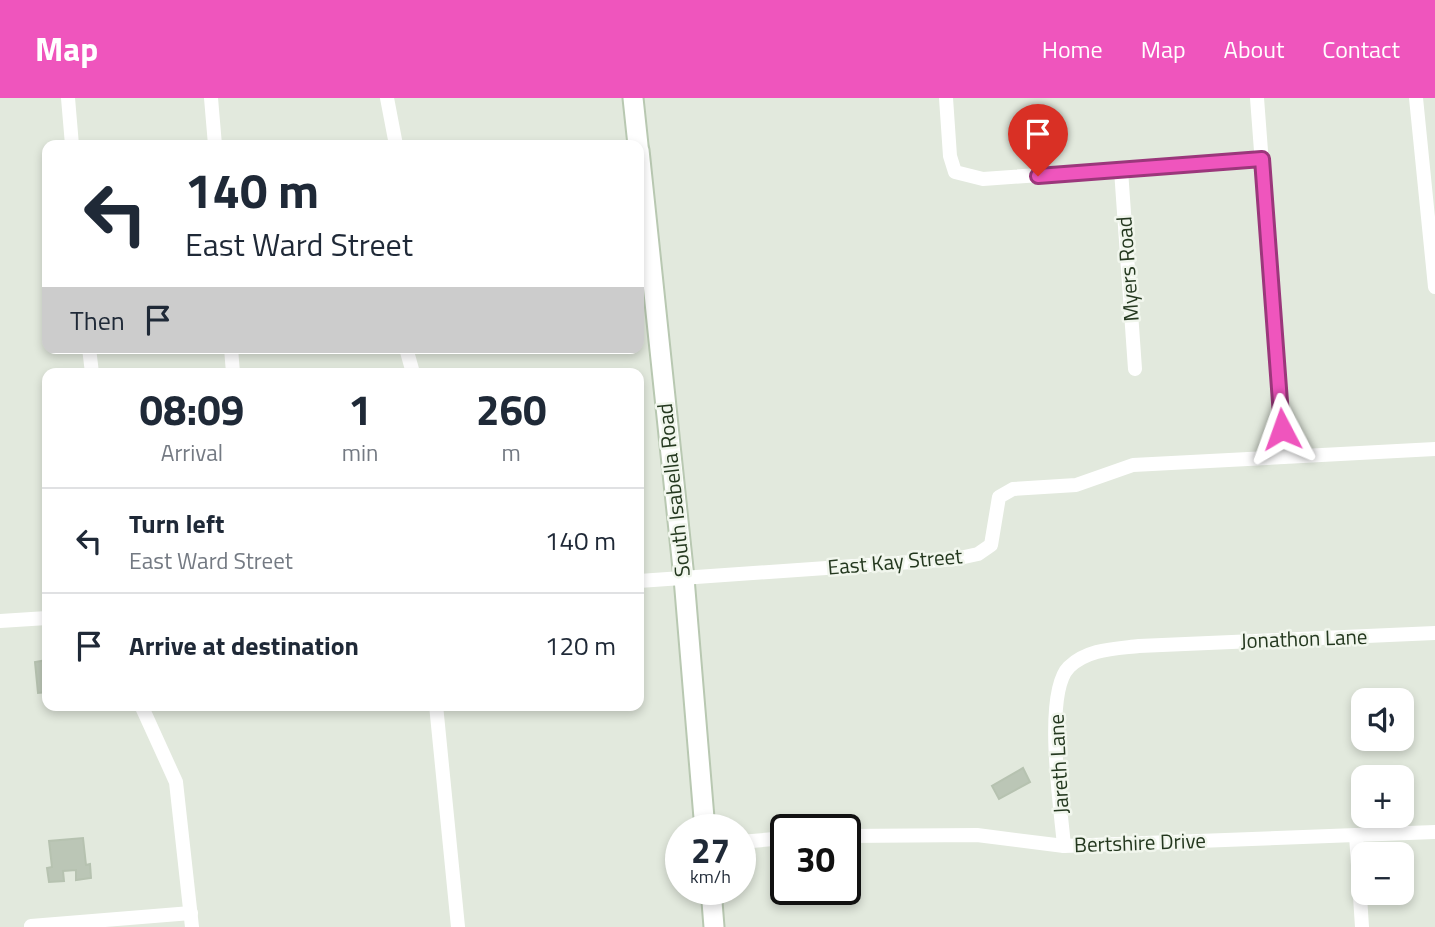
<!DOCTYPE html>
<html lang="en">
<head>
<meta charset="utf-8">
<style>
	:root { --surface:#fff; --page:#f6f6f7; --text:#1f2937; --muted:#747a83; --line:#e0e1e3; --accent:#ef55bd }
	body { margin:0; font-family:"Titillium Web",sans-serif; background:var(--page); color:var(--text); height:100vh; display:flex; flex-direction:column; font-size:26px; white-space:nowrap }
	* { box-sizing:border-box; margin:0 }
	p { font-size:23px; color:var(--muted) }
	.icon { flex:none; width:38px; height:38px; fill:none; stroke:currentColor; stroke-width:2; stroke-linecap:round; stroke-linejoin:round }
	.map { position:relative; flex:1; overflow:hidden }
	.drawer { position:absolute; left:42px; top:270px; width:602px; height:343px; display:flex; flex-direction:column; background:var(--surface); border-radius:14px; box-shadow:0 4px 10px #0003 }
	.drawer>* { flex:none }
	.guide { position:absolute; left:42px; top:42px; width:602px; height:214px; border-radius:14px; box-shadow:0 4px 10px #0003; background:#fff; color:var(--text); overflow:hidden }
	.fabs { position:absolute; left:1351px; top:590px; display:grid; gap:14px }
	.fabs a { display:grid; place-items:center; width:63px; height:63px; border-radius:14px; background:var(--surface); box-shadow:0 4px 10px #0003; font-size:35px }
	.speed { position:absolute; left:665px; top:716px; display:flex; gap:14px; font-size:35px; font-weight:700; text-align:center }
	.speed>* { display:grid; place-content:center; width:91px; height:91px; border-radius:50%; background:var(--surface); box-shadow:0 4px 10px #0003; line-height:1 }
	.speed small { font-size:18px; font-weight:400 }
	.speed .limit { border:4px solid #111; border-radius:10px; background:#fff; color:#111 }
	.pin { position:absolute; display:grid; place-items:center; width:60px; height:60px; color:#fff; margin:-72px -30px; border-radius:50% 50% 50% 0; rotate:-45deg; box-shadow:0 0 7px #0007 }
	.pin .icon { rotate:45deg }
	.me { position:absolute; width:77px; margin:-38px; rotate:356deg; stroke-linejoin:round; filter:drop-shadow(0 0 5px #0008) }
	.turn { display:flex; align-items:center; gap:24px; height:147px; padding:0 28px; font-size:32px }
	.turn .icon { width:91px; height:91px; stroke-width:2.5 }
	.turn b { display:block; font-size:49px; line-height:60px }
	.then { display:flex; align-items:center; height:66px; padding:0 28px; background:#0003; gap:14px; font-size:26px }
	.eta { display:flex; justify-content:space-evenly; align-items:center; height:119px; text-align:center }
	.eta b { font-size:42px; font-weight:700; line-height:49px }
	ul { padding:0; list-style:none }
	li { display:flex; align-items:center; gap:21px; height:105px; padding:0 28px; border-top:2px solid var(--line) }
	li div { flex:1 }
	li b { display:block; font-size:26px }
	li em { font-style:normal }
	header { display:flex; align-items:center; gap:42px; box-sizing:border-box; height:98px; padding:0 35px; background:var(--accent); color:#fff }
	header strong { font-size:33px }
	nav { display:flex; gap:38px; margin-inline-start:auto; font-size:24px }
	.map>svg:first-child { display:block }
	.building { fill:#bbc6b6; stroke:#b6c2b0; stroke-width:2 }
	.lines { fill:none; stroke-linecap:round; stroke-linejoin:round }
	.secondary-casing { stroke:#b8c8b1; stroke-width:23 }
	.minor { stroke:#fff; stroke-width:14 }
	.secondary { stroke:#fff; stroke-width:19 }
	.route-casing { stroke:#9b377b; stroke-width:18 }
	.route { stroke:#ef55bd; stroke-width:12 }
	.labels { text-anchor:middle; stroke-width:5; stroke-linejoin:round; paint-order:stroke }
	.street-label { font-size:21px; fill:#24381f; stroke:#f1f6ed }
</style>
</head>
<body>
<header>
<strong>Map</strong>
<nav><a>Home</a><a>Map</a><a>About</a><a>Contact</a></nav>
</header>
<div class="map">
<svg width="1435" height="829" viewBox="0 0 1435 829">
	<rect width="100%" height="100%" fill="#e2e9dd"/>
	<!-- building -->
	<g class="building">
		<path d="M47,562V594L38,595L35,564Z"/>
		<path d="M1023,670L1030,684L999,701L992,688Z"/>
		<path d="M83,740L86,767L90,766L91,780L76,782V772L63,773L64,783L49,784L47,770L52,769L49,743Z"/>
	</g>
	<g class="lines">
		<defs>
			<g id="secondary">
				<path d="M633,0L638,47"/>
				<path d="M639,52L684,480L705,732"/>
				<path d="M711,791L714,829"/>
			</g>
		</defs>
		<!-- secondary casing -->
		<use href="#secondary" class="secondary-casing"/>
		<!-- minor -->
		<g class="minor">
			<path d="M68,0L72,47"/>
			<path d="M211,0L215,47"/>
			<path d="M387,0L396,47"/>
			<path d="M946,0L950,58L955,74L983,81L1262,61"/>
			<path d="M1257,0L1284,358"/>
			<path d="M1416,0L1435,189"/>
			<path d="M1121,72L1135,271"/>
			<path d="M89,250L92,275"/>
			<path d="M231,250L233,275"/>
			<path d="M406,250L413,275"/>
			<path d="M639,483L955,461L978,456L991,447L999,399L1013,391L1076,387L1133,367L1435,351"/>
			<path d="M0,523L47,520"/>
			<path d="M141,607L176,684L192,829"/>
			<path d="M436,607L458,829"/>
			<path d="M1356,737L1362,829"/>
			<path d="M845,738L977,737L1064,748L1435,734"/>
			<path d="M740,744L786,740"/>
			<path d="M1064,748C1061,711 1043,595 1069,569C1088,551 1114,551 1139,548L1435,535"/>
			<path d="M31,828L191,815"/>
		</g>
		<!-- secondary -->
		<use href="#secondary" class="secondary"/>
	</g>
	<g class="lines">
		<defs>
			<path id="route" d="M1038,78L1262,61L1282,331"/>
		</defs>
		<!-- route casing -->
		<use href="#route" class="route-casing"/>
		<!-- route -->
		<use href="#route" class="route"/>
	</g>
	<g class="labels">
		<!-- street labels -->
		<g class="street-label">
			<text transform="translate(1128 171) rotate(-94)" y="7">Myers Road</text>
			<text transform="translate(674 392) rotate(-96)" y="7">South Isabella Road</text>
			<text transform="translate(895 464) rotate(-5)" y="7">East Kay Street</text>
			<text transform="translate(1304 541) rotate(-2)" y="7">Jonathon Lane</text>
			<text transform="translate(1059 666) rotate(-93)" y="7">Jareth Lane</text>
			<text transform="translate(1140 745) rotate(-2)" y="7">Bertshire Drive</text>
		</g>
	</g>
</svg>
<div class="fabs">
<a><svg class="icon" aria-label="sound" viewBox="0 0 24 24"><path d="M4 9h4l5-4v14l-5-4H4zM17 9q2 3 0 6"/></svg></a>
<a>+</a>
<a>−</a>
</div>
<div class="speed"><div>27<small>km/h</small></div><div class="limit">30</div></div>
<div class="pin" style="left:1038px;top:78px;background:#d93025"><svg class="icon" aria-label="arrive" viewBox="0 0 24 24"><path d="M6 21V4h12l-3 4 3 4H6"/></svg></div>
<svg class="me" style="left:1282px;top:331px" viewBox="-20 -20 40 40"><path d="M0-17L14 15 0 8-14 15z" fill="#ef55bd" stroke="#fff" stroke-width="4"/></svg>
<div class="guide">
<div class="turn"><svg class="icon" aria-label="left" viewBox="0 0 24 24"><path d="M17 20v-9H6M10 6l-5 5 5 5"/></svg><div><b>140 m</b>East Ward Street</div></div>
<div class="then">Then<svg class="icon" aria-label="arrive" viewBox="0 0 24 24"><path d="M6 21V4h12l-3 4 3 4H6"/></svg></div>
</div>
<section class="drawer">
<div class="eta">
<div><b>08:09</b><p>Arrival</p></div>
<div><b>1</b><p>min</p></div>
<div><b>260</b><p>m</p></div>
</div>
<ul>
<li><svg class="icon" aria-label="left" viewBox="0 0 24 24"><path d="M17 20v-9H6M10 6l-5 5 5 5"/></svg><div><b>Turn left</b><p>East Ward Street</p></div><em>140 m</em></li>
<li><svg class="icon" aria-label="arrive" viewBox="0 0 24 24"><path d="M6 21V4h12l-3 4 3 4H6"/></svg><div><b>Arrive at destination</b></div><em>120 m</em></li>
</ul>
</section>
</div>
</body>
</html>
